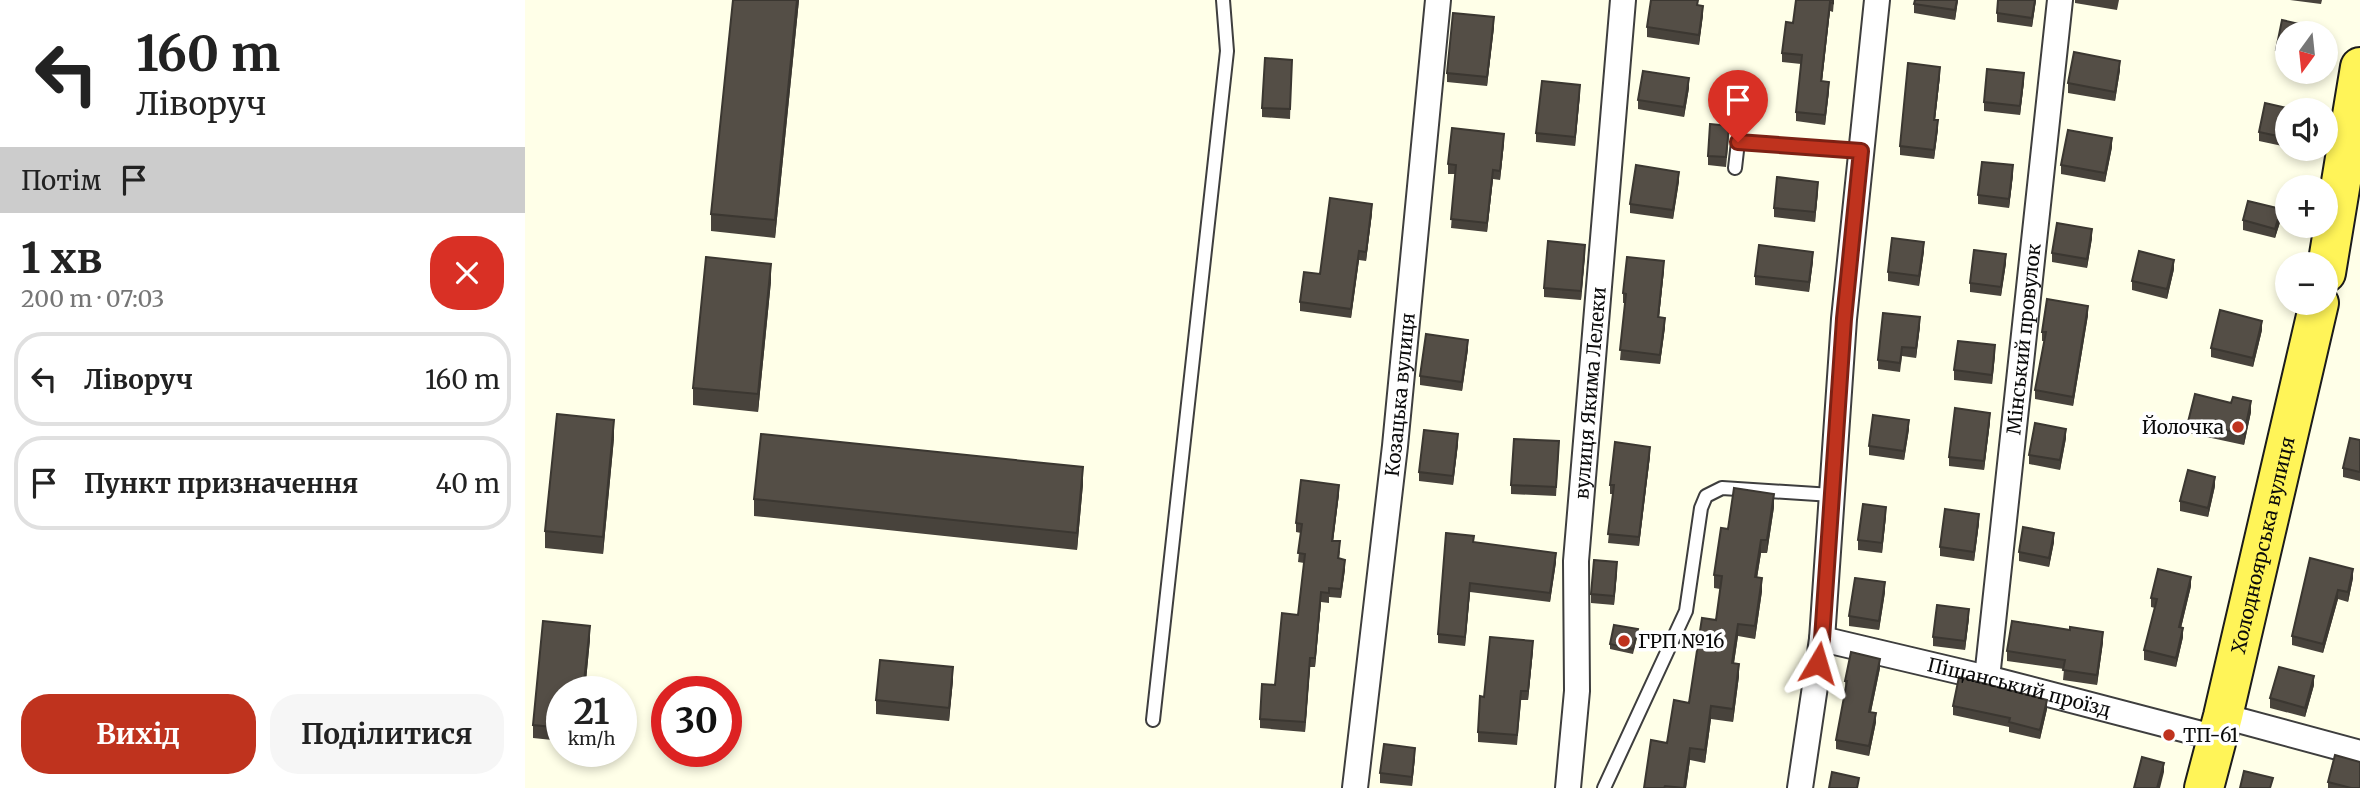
<!DOCTYPE html>
<html lang="uk">
<head>
<meta charset="utf-8">
<style>
	:root { --surface:#fff; --page:#f6f6f6; --text:#222; --muted:#767676; --line:#e0e0e0; --accent:#bf331e }
	body { margin:0; font-family:Merriweather,serif; background:var(--page); color:var(--text); height:100vh; display:flex; flex-direction:column; font-size:26px; white-space:nowrap }
	* { box-sizing:border-box; margin:0 }
	p { font-size:23px; color:var(--muted) }
	.icon { flex:none; width:38px; height:38px; fill:none; stroke:currentColor; stroke-width:2; stroke-linecap:round; stroke-linejoin:round }
	.map { position:relative; flex:1; overflow:hidden }
	.side { display:flex; flex-direction:column; background:var(--surface); width:525px }
	.side>* { flex:none }
	.top-card { background:#fff; color:var(--text); overflow:hidden }
	.needle { width:46px; rotate:195deg }
	.tools { position:absolute; left:1750px; top:21px; display:grid; gap:14px }
	.tools a { display:grid; place-items:center; width:63px; height:63px; border-radius:50%; background:var(--surface); box-shadow:0 4px 10px #0003; font-size:35px }
	.speed { position:absolute; left:21px; top:676px; display:flex; gap:14px; font-size:35px; font-weight:700; text-align:center }
	.speed>* { display:grid; place-content:center; width:91px; height:91px; border-radius:50%; background:var(--surface); box-shadow:0 4px 10px #0003; line-height:1 }
	.speed small { font-size:18px; font-weight:400 }
	.speed .limit { border:10px solid #d22; background:#fff; color:#111 }
	.pin { position:absolute; display:grid; place-items:center; width:60px; height:60px; color:#fff; margin:-72px -30px; border-radius:50% 50% 50% 0; rotate:-45deg; box-shadow:0 0 7px #0007 }
	.pin .icon { rotate:45deg }
	.me { position:absolute; width:77px; margin:-38px; rotate:7deg; stroke-linejoin:round; filter:drop-shadow(0 0 5px #0008) }
	.turn { display:flex; align-items:center; gap:24px; height:147px; padding:0 21px; font-size:32px }
	.turn .icon { width:91px; height:91px; stroke-width:2.5 }
	.turn b { display:block; font-size:49px; line-height:60px }
	.then { display:flex; align-items:center; height:66px; padding:0 21px; background:#0003; gap:14px; font-size:26px }
	.round { display:grid; place-items:center; flex:none; width:74px; height:74px; border-radius:28px; background:var(--page) }
	.head { display:flex; align-items:center; justify-content:space-between; height:119px; padding:0 21px }
	h1 { font-size:42px; font-weight:700; line-height:52px }
	.cta { display:flex; gap:14px; margin-top:auto; padding:14px 21px }
	.cta a { flex:1; height:80px; border-radius:28px; background:var(--accent); color:#fff; font-size:28px; font-weight:700; line-height:80px; text-align:center }
	.cta a+a { background:var(--page); color:var(--text) }
	ul { padding:0; list-style:none }
	li { display:flex; align-items:center; gap:21px; height:94px; margin:0 14px 10px; padding:0 7px; border:4px solid var(--line); border-radius:28px }
	li div { flex:1 }
	li b { display:block; font-size:26px }
	li em { font-style:normal }
	main { display:flex; flex:1; min-height:0 }
	.map>svg:first-child { display:block }
	.lines { fill:none; stroke-linecap:round; stroke-linejoin:round }
	.lane-casing { stroke:#3e3e3e; stroke-width:16 }
	.street-casing { stroke:#3e3e3e; stroke-width:28 }
	.primary-casing { stroke:#1c1c1c; stroke-width:42 }
	.lane { stroke:#fff; stroke-width:12 }
	.street { stroke:#fff; stroke-width:24 }
	.primary { stroke:#fff458; stroke-width:38 }
	.wall { fill:#48433c }
	.shaded-wall { fill:#3b3731 }
	.building { fill:#544e46; stroke:#3b3731; stroke-width:2 }
	.route-casing { stroke:#7c2114; stroke-width:18 }
	.route { stroke:#bf331e; stroke-width:12 }
	.poi-dot { fill:#bf331e; stroke:#fff; stroke-width:2.5 }
	.labels { text-anchor:middle; stroke-width:7; stroke-linejoin:round; paint-order:stroke }
	.street-label { font-size:19px; fill:#0b0b0b; stroke:#fff }
	.poi-label { font-size:19px; fill:#0b0b0b; stroke:#fff; text-anchor:start }
</style>
</head>
<body>
<main>
<section class="side">
<div class="top-card">
<div class="turn"><svg class="icon" aria-label="left" viewBox="0 0 24 24"><path d="M17 20v-9H6M10 6l-5 5 5 5"/></svg><div><b>160 m</b>Ліворуч</div></div>
<div class="then">Потім<svg class="icon" aria-label="arrive" viewBox="0 0 24 24"><path d="M6 21V4h12l-3 4 3 4H6"/></svg></div>
</div>
<div class="head"><div><h1>1 хв</h1><p>200 m · 07:03</p></div><a class="round" style="background:#d93025;color:#fff"><svg class="icon" aria-label="close" viewBox="0 0 24 24"><path d="M6 6l12 12M18 6L6 18"/></svg></a></div>
<ul>
<li><svg class="icon" aria-label="left" viewBox="0 0 24 24"><path d="M17 20v-9H6M10 6l-5 5 5 5"/></svg><div><b>Ліворуч</b></div><em>160 m</em></li>
<li><svg class="icon" aria-label="arrive" viewBox="0 0 24 24"><path d="M6 21V4h12l-3 4 3 4H6"/></svg><div><b>Пункт призначення</b></div><em>40 m</em></li>
</ul>
<div class="cta"><a>Вихід</a><a>Поділитися</a></div>
</section>
<div class="map">
<svg width="1835" height="788" viewBox="0 0 1835 788">
	<rect width="100%" height="100%" fill="#ffffe8"/>
	<g class="lines">
		<defs>
			<g id="lane">
				<path d="M1210,168L1213,142L1336,151"/>
				<path d="M628,720L702,51L698,0"/>
				<path d="M1079,788L1161,611L1176,508L1181,496L1197,488L1307,495"/>
			</g>
			<g id="street">
				<path id="s1" d="M1297,639L1462,678L1692,738"/>
				<path id="s2" d="M1462,678L1535,0"/>
				<path d="M1698,716L1835,753"/>
				<path id="s3" d="M830,788L870,446L913,0"/>
				<path id="s4" d="M1043,788L1052,691L1051,561L1098,0"/>
				<path d="M1275,788L1297,639L1319,319L1352,0"/>
			</g>
			<g id="primary">
				<path d="M1801,273L1835,67"/>
				<path id="s5" d="M1679,788L1698,716L1794,303"/>
			</g>
		</defs>
		<!-- lane casing -->
		<use href="#lane" class="lane-casing"/>
		<!-- street casing -->
		<use href="#street" class="street-casing"/>
		<!-- primary casing -->
		<use href="#primary" class="primary-casing"/>
		<!-- lane -->
		<use href="#lane" class="lane"/>
		<!-- street -->
		<use href="#street" class="street"/>
		<!-- primary -->
		<use href="#primary" class="primary"/>
	</g>
	<!-- wall -->
	<g class="wall">
		<path d="M208,0H274L250,238L186,231V214Z"/>
		<path d="M1309,0L1308,12L1305,11L1297,81L1304,91L1300,125L1271,121V112L1276,64L1257,62V53L1268,23Z"/>
		<path d="M1433,0L1430,20L1389,13V4Z"/>
		<path d="M1511,0L1507,27L1472,22V13Z"/>
		<path d="M1550,0H1594L1592,10L1550,3Z"/>
		<path d="M1765,0H1797L1796,4Z"/>
		<path d="M1173,5L1178,15L1174,45L1122,37V27Z"/>
		<path d="M1757,20L1792,28V33H1762V62L1751,59V50Z"/>
		<path d="M969,27L962,86L922,82V73Z"/>
		<path d="M767,60L765,119L737,117V108Z"/>
		<path d="M1595,70L1590,101L1543,93V83Z"/>
		<path d="M1415,76L1410,120L1413,129L1409,159L1375,155V146Z"/>
		<path d="M1499,82L1495,115L1459,111V102Z"/>
		<path d="M1164,88L1159,117L1113,109V100Z"/>
		<path d="M1055,94L1050,146L1011,142V133Z"/>
		<path d="M1762,110V147L1734,141V132Z"/>
		<path d="M1204,135L1201,167L1183,165V156Z"/>
		<path d="M979,143L975,180L968,179L962,232L926,228L930,174H923V164Z"/>
		<path d="M1587,147L1580,182L1536,174V165Z"/>
		<path d="M1488,175L1484,208L1453,204V195Z"/>
		<path d="M1154,181L1148,219L1105,213V204Z"/>
		<path d="M1293,191L1290,222L1249,217V208Z"/>
		<path d="M847,213L841,261L834,260L826,318L775,311V302L795,274Z"/>
		<path d="M1756,219L1750,238L1718,230V220Z"/>
		<path d="M1567,238L1562,268L1527,262V253Z"/>
		<path d="M1399,251L1394,286L1363,281V272Z"/>
		<path d="M1060,254L1056,300L1019,297V288Z"/>
		<path d="M1288,261L1284,292L1230,285V276Z"/>
		<path d="M1481,263L1476,296L1445,292V283Z"/>
		<path d="M1649,269L1642,299L1607,290V281Z"/>
		<path d="M1139,270L1134,317L1140,327L1135,364L1095,360L1100,303H1098V293Z"/>
		<path d="M246,281L233,412L168,405V388Z"/>
		<path d="M1563,315L1548,406L1510,399V390L1519,341H1517V332Z"/>
		<path d="M1395,326L1391,358L1377,356L1375,372L1353,369V360Z"/>
		<path d="M1737,330L1728,367L1686,357V348Z"/>
		<path d="M943,349L937,391L895,385V376Z"/>
		<path d="M1470,354L1467,384L1429,380V370Z"/>
		<path d="M1726,412L1719,445L1663,433V422Z"/>
		<path d="M1465,422L1459,470L1424,466V457Z"/>
		<path d="M1384,429L1379,460L1344,455V446Z"/>
		<path d="M89,438L78,554L20,548V531Z"/>
		<path d="M1541,438L1535,470L1504,464V455Z"/>
		<path d="M1835,440V481L1818,477V468Z"/>
		<path d="M933,444L928,485L894,481V472Z"/>
		<path d="M1034,450L1031,496L986,494V485Z"/>
		<path d="M1125,456L1114,546L1083,543L1088,494H1085V485Z"/>
		<path d="M558,484L552,550L229,516V499Z"/>
		<path d="M1690,486L1683,517L1655,511V501Z"/>
		<path d="M814,494L808,541L815,551L814,559L820,569L816,598L804,597V603L796,602L790,667H785L780,732L735,728V719L750,685L773,615L779,563L773,562L776,533L771,532V523Z"/>
		<path d="M1249,507L1242,553H1236L1232,578L1237,591L1230,639L1213,636L1209,663L1214,676L1208,722L1186,719L1180,763L1165,760L1161,788H1119L1164,703L1191,620L1195,589L1189,588V575L1203,529Z"/>
		<path d="M1361,516L1357,553L1333,550V540Z"/>
		<path d="M1454,523L1449,561L1415,556V547Z"/>
		<path d="M949,542L1031,562L1025,602L945,592L940,646L913,643V634Z"/>
		<path d="M1529,542L1524,567L1494,561V552Z"/>
		<path d="M1785,558L1828,578L1823,602L1813,599L1798,653L1767,645V636Z"/>
		<path d="M1092,572L1089,605L1066,603V594Z"/>
		<path d="M1666,586L1656,628L1658,637L1651,667L1619,660V650L1630,608L1626,607V598Z"/>
		<path d="M1360,592L1354,630L1324,626V616Z"/>
		<path d="M1444,618L1440,650L1408,646V637Z"/>
		<path d="M1545,630L1578,642L1572,685L1538,680L1539,669L1482,661V651Z"/>
		<path d="M1113,634L1108,654L1085,649V644Z"/>
		<path d="M65,639L60,691H37V741L8,738V725Z"/>
		<path d="M1008,650L1003,700H996L992,745L953,742V732L959,697Z"/>
		<path d="M1355,668L1346,712L1351,722L1344,756L1311,749V740L1321,690L1320,681Z"/>
		<path d="M428,680L424,721L351,714V700Z"/>
		<path d="M1789,685L1780,717L1745,708V698Z"/>
		<path d="M1428,706L1522,709L1515,739L1484,732V727L1428,715Z"/>
		<path d="M890,757L887,786L855,783V773Z"/>
		<path d="M1803,782L1835,788H1803Z"/>
	</g>
	<!-- shaded-wall -->
	<g class="shaded-wall">
		<path d="M272,0H274L250,238V220Z"/>
		<path d="M1432,0H1433L1430,20V10Z"/>
		<path d="M1510,0H1511L1507,27V18Z"/>
		<path d="M1305,2V11L1296,90V81Z"/>
		<path d="M1178,6V15L1174,45V35Z"/>
		<path d="M969,17V27L962,86V77Z"/>
		<path d="M1595,61V70L1590,101V92Z"/>
		<path d="M1415,67V76L1409,129V120Z"/>
		<path d="M1499,73V82L1495,115V106Z"/>
		<path d="M1164,78V88L1159,117V107Z"/>
		<path d="M1304,82V91L1300,125V115Z"/>
		<path d="M1055,85V94L1050,146V137Z"/>
		<path d="M1413,120V129L1409,159V150Z"/>
		<path d="M979,134V143L975,180V171Z"/>
		<path d="M1587,138V147L1580,182V173Z"/>
		<path d="M1488,165V175L1484,208V199Z"/>
		<path d="M968,170V179L962,232V223Z"/>
		<path d="M1154,172V181L1148,219V210Z"/>
		<path d="M1293,182V191L1290,222V212Z"/>
		<path d="M847,204V213L841,261V252Z"/>
		<path d="M1756,209V219L1750,238V229Z"/>
		<path d="M1567,229V238L1562,268V259Z"/>
		<path d="M1399,242V251L1394,286V276Z"/>
		<path d="M1060,245V254L1056,300V291Z"/>
		<path d="M834,251V260L826,318V309Z"/>
		<path d="M1288,252V261L1284,292V282Z"/>
		<path d="M1481,254V263L1476,296V287Z"/>
		<path d="M1649,260V269L1642,299V289Z"/>
		<path d="M1139,261V270L1133,327V317Z"/>
		<path d="M246,264V281L233,412V394Z"/>
		<path d="M1563,306V315L1548,406V397Z"/>
		<path d="M1395,317V326L1391,358V348Z"/>
		<path d="M1140,318V327L1135,364V355Z"/>
		<path d="M1737,321V330L1728,367V358Z"/>
		<path d="M943,340V349L937,391V382Z"/>
		<path d="M1470,345V354L1467,384V375Z"/>
		<path d="M1726,401V412L1719,445V434Z"/>
		<path d="M1465,413V422L1459,470V461Z"/>
		<path d="M89,420V438L78,554V537Z"/>
		<path d="M1384,420V429L1379,460V451Z"/>
		<path d="M1541,429V438L1535,470V460Z"/>
		<path d="M933,434V444L928,485V476Z"/>
		<path d="M1125,447V456L1114,546V537Z"/>
		<path d="M558,467V484L552,550V533Z"/>
		<path d="M1690,477V486L1683,517V508Z"/>
		<path d="M814,485V494L807,550V541Z"/>
		<path d="M1249,494V507L1242,553V540Z"/>
		<path d="M1361,507V516L1357,553V543Z"/>
		<path d="M1454,514V523L1449,561V552Z"/>
		<path d="M1529,533V542L1524,567V558Z"/>
		<path d="M1236,540V553L1230,590V577Z"/>
		<path d="M1031,553V562L1025,602V593Z"/>
		<path d="M820,560V569L816,598V589Z"/>
		<path d="M1092,562V572L1089,605V596Z"/>
		<path d="M1828,569V578L1823,602V592Z"/>
		<path d="M1666,577V586L1654,636V627Z"/>
		<path d="M1237,578V591L1230,639V626Z"/>
		<path d="M1360,582V592L1354,630V621Z"/>
		<path d="M945,583V592L940,646V637Z"/>
		<path d="M1813,590V599L1798,653V644Z"/>
		<path d="M796,592V602L790,667V658Z"/>
		<path d="M1444,609V618L1440,650V641Z"/>
		<path d="M1213,624V636L1207,676V663Z"/>
		<path d="M65,626V639L60,691H58Z"/>
		<path d="M1658,628V637L1651,667V658Z"/>
		<path d="M1578,632V642L1572,685V675Z"/>
		<path d="M1008,641V650L1003,700V691Z"/>
		<path d="M785,658V667L780,732V722Z"/>
		<path d="M1355,659V668L1344,721V712Z"/>
		<path d="M1214,664V676L1208,722V709Z"/>
		<path d="M428,667V680L424,721V708Z"/>
		<path d="M1789,676V685L1780,717V708Z"/>
		<path d="M1522,700V709L1515,739V730Z"/>
		<path d="M1186,706V719L1180,763V750Z"/>
		<path d="M1351,713V722L1344,756V746Z"/>
		<path d="M890,748V757L887,786V777Z"/>
		<path d="M1165,748V760L1161,788H1159Z"/>
		<path d="M1639,763V772L1635,788H1632Z"/>
	</g>
	<!-- building -->
	<g class="building">
		<path d="M208,0H272L250,220L186,214Z"/>
		<path d="M1126,0H1173L1172,5L1178,6L1174,35L1122,27Z"/>
		<path d="M1271,0H1308V3L1305,2L1296,81L1304,82L1300,115L1271,112L1277,55L1257,53L1261,22L1268,23Z"/>
		<path d="M1390,0H1432L1430,10L1389,4Z"/>
		<path d="M1473,0H1510L1507,18L1472,13Z"/>
		<path d="M928,13L969,17L962,77L922,73Z"/>
		<path d="M1757,20L1792,28L1791,33H1762V52L1751,50Z"/>
		<path d="M1549,52L1595,61L1590,92L1543,83Z"/>
		<path d="M740,58L767,60L765,109L737,108Z"/>
		<path d="M1383,63L1415,67L1409,120H1413L1409,150L1375,146Z"/>
		<path d="M1462,69L1499,73L1495,106L1459,102Z"/>
		<path d="M1118,71L1164,78L1159,107L1113,100Z"/>
		<path d="M1017,81L1055,85L1050,137L1011,133Z"/>
		<path d="M1740,103L1771,110H1762V138L1734,132Z"/>
		<path d="M1185,124L1204,126L1201,157L1183,156Z"/>
		<path d="M927,128L979,134L975,171L968,170L962,223L926,219L931,165L923,164Z"/>
		<path d="M1543,130L1587,138L1580,173L1536,165Z"/>
		<path d="M1457,162L1488,165L1484,199L1453,195Z"/>
		<path d="M1111,165L1154,172L1148,210L1105,204Z"/>
		<path d="M1252,177L1293,182L1290,212L1249,208Z"/>
		<path d="M805,198L847,204L841,252L834,251L826,309L775,302L779,272L795,274Z"/>
		<path d="M1723,201L1756,209L1750,229L1718,220Z"/>
		<path d="M1532,223L1567,229L1562,259L1527,253Z"/>
		<path d="M1367,238L1399,242L1394,276L1363,272Z"/>
		<path d="M1023,241L1060,245L1056,291L1019,288Z"/>
		<path d="M1234,245L1288,252L1284,282L1230,276Z"/>
		<path d="M1449,250L1481,254L1476,287L1445,283Z"/>
		<path d="M1614,251L1649,260L1642,289L1607,281Z"/>
		<path d="M181,257L246,264L233,394L168,388Z"/>
		<path d="M1102,257L1139,261L1133,317L1140,318L1135,355L1095,350L1101,294L1098,293Z"/>
		<path d="M1522,299L1563,306L1548,397L1510,390L1521,332H1517Z"/>
		<path d="M1695,310L1737,321L1728,358L1686,348Z"/>
		<path d="M1358,313L1395,317L1391,348L1377,347L1375,363L1353,360Z"/>
		<path d="M901,334L943,340L937,382L895,376Z"/>
		<path d="M1433,341L1470,345L1467,375L1429,370Z"/>
		<path d="M1670,394L1706,403L1708,397L1726,401L1719,434L1663,422Z"/>
		<path d="M1430,408L1465,413L1459,461L1424,457Z"/>
		<path d="M32,414L89,420L78,537L20,531Z"/>
		<path d="M1348,415L1384,420L1379,451L1344,446Z"/>
		<path d="M1510,423L1541,429L1535,460L1504,455Z"/>
		<path d="M899,430L933,434L928,476L894,472Z"/>
		<path d="M236,434L558,467L552,533L229,499Z"/>
		<path d="M1825,438L1835,440V472L1818,468Z"/>
		<path d="M989,439L1034,441L1031,487L986,485Z"/>
		<path d="M1090,442L1125,447L1114,537L1083,534L1089,485H1085Z"/>
		<path d="M1663,470L1690,477L1683,508L1655,501Z"/>
		<path d="M776,480L814,485L807,541H815L813,558L820,560L816,589L804,588V593L796,592L790,658H785L780,722L735,719L737,684L750,685L757,613L773,615L780,554L773,553L777,524L771,523Z"/>
		<path d="M1209,488L1249,494L1242,540H1236L1230,577L1237,578L1230,626L1213,624L1207,663L1214,664L1208,709L1186,706L1180,750L1165,748L1159,788L1140,786L1139,788H1119L1126,740L1142,743L1149,700L1164,703L1177,618L1191,620L1197,576L1189,575L1196,528L1203,529Z"/>
		<path d="M1338,504L1361,507L1357,543L1333,540Z"/>
		<path d="M1420,509L1454,514L1449,552L1415,547Z"/>
		<path d="M1498,527L1529,533L1524,558L1494,552Z"/>
		<path d="M921,533L949,536L948,542L1031,553L1025,593L945,583L940,637L913,634Z"/>
		<path d="M1785,558L1828,569L1823,592L1813,590L1798,644L1767,636Z"/>
		<path d="M1069,560L1092,562L1089,596L1066,594Z"/>
		<path d="M1633,569L1666,577L1654,627L1658,628L1651,658L1619,650L1632,599L1626,598Z"/>
		<path d="M1330,578L1360,582L1354,621L1324,616Z"/>
		<path d="M1412,605L1444,609L1440,641L1408,637Z"/>
		<path d="M18,621L65,626L58,691H37V728L8,725Z"/>
		<path d="M1487,621L1545,630V627L1578,632L1572,675L1538,670L1540,660L1482,651Z"/>
		<path d="M1089,625L1113,629L1108,649L1085,644Z"/>
		<path d="M965,637L1008,641L1003,691H996L992,735L953,732L955,696L959,697Z"/>
		<path d="M1326,652L1355,659L1344,712L1351,713L1344,746L1311,740L1322,681H1320Z"/>
		<path d="M355,660L428,667L424,708L351,700Z"/>
		<path d="M1754,667L1789,676L1780,708L1745,698Z"/>
		<path d="M1434,677L1522,700L1515,730L1484,722L1485,718L1428,706Z"/>
		<path d="M859,744L890,748L887,777L855,773Z"/>
		<path d="M1810,755L1835,762V788H1826L1803,782Z"/>
		<path d="M1617,757L1639,763L1632,788H1609Z"/>
		<path d="M1719,771L1748,778L1745,788H1715Z"/>
		<path d="M1307,772L1334,778L1332,788H1304Z"/>
	</g>
	<g class="lines">
		<defs>
			<path id="route" d="M1213,142L1336,151L1319,319L1297,639L1293,663"/>
		</defs>
		<!-- route casing -->
		<use href="#route" class="route-casing"/>
		<!-- route -->
		<use href="#route" class="route"/>
	</g>
	<!-- markers -->
	<g class="poi-dot">
		<circle cx="1713" cy="427" r="7"/>
		<circle cx="1099" cy="641" r="7"/>
		<circle cx="1644" cy="735" r="7"/>
	</g>
	<g class="labels">
		<!-- street labels -->
		<g class="street-label">
			<text dy="7" stroke="none"><textPath href="#s2" startOffset="341">Мінський провулок</textPath></text>
			<text dy="7" stroke="none"><textPath href="#s3" startOffset="396">Козацька вулиця</textPath></text>
			<text dy="7" stroke="none"><textPath href="#s4" startOffset="396">вулиця Якима Лелеки</textPath></text>
			<text dy="7" stroke="none"><textPath href="#s5" startOffset="250">Холодноярська вулиця</textPath></text>
			<text dy="7" stroke="none"><textPath href="#s1" startOffset="203">Піщанський проїзд</textPath></text>
		</g>
		<!-- poi labels -->
		<g class="poi-label">
			<text x="1699" y="434" text-anchor="end">Йолочка</text>
			<text x="1113" y="648">ГРП №16</text>
			<text x="1658" y="742">ТП-61</text>
		</g>
	</g>
</svg>
<div class="tools">
<a><svg class="needle" viewBox="-14 -14 28 28"><path d="M0-13l5 13h-10z" fill="#e53935"/><path d="M0 13l5-13h-10z" fill="#767676"/></svg></a>
<a><svg class="icon" aria-label="sound" viewBox="0 0 24 24"><path d="M4 9h4l5-4v14l-5-4H4zM17 9q2 3 0 6"/></svg></a>
<a>+</a>
<a>−</a>
</div>
<div class="speed"><div>21<small>km/h</small></div><div class="limit">30</div></div>
<div class="pin" style="left:1213px;top:142px;background:#d93025"><svg class="icon" aria-label="arrive" viewBox="0 0 24 24"><path d="M6 21V4h12l-3 4 3 4H6"/></svg></div>
<svg class="me" style="left:1293px;top:663px" viewBox="-20 -20 40 40"><path d="M0-17L14 15 0 8-14 15z" fill="#bf331e" stroke="#fff" stroke-width="4"/></svg>
</div>
</main>
</body>
</html>
